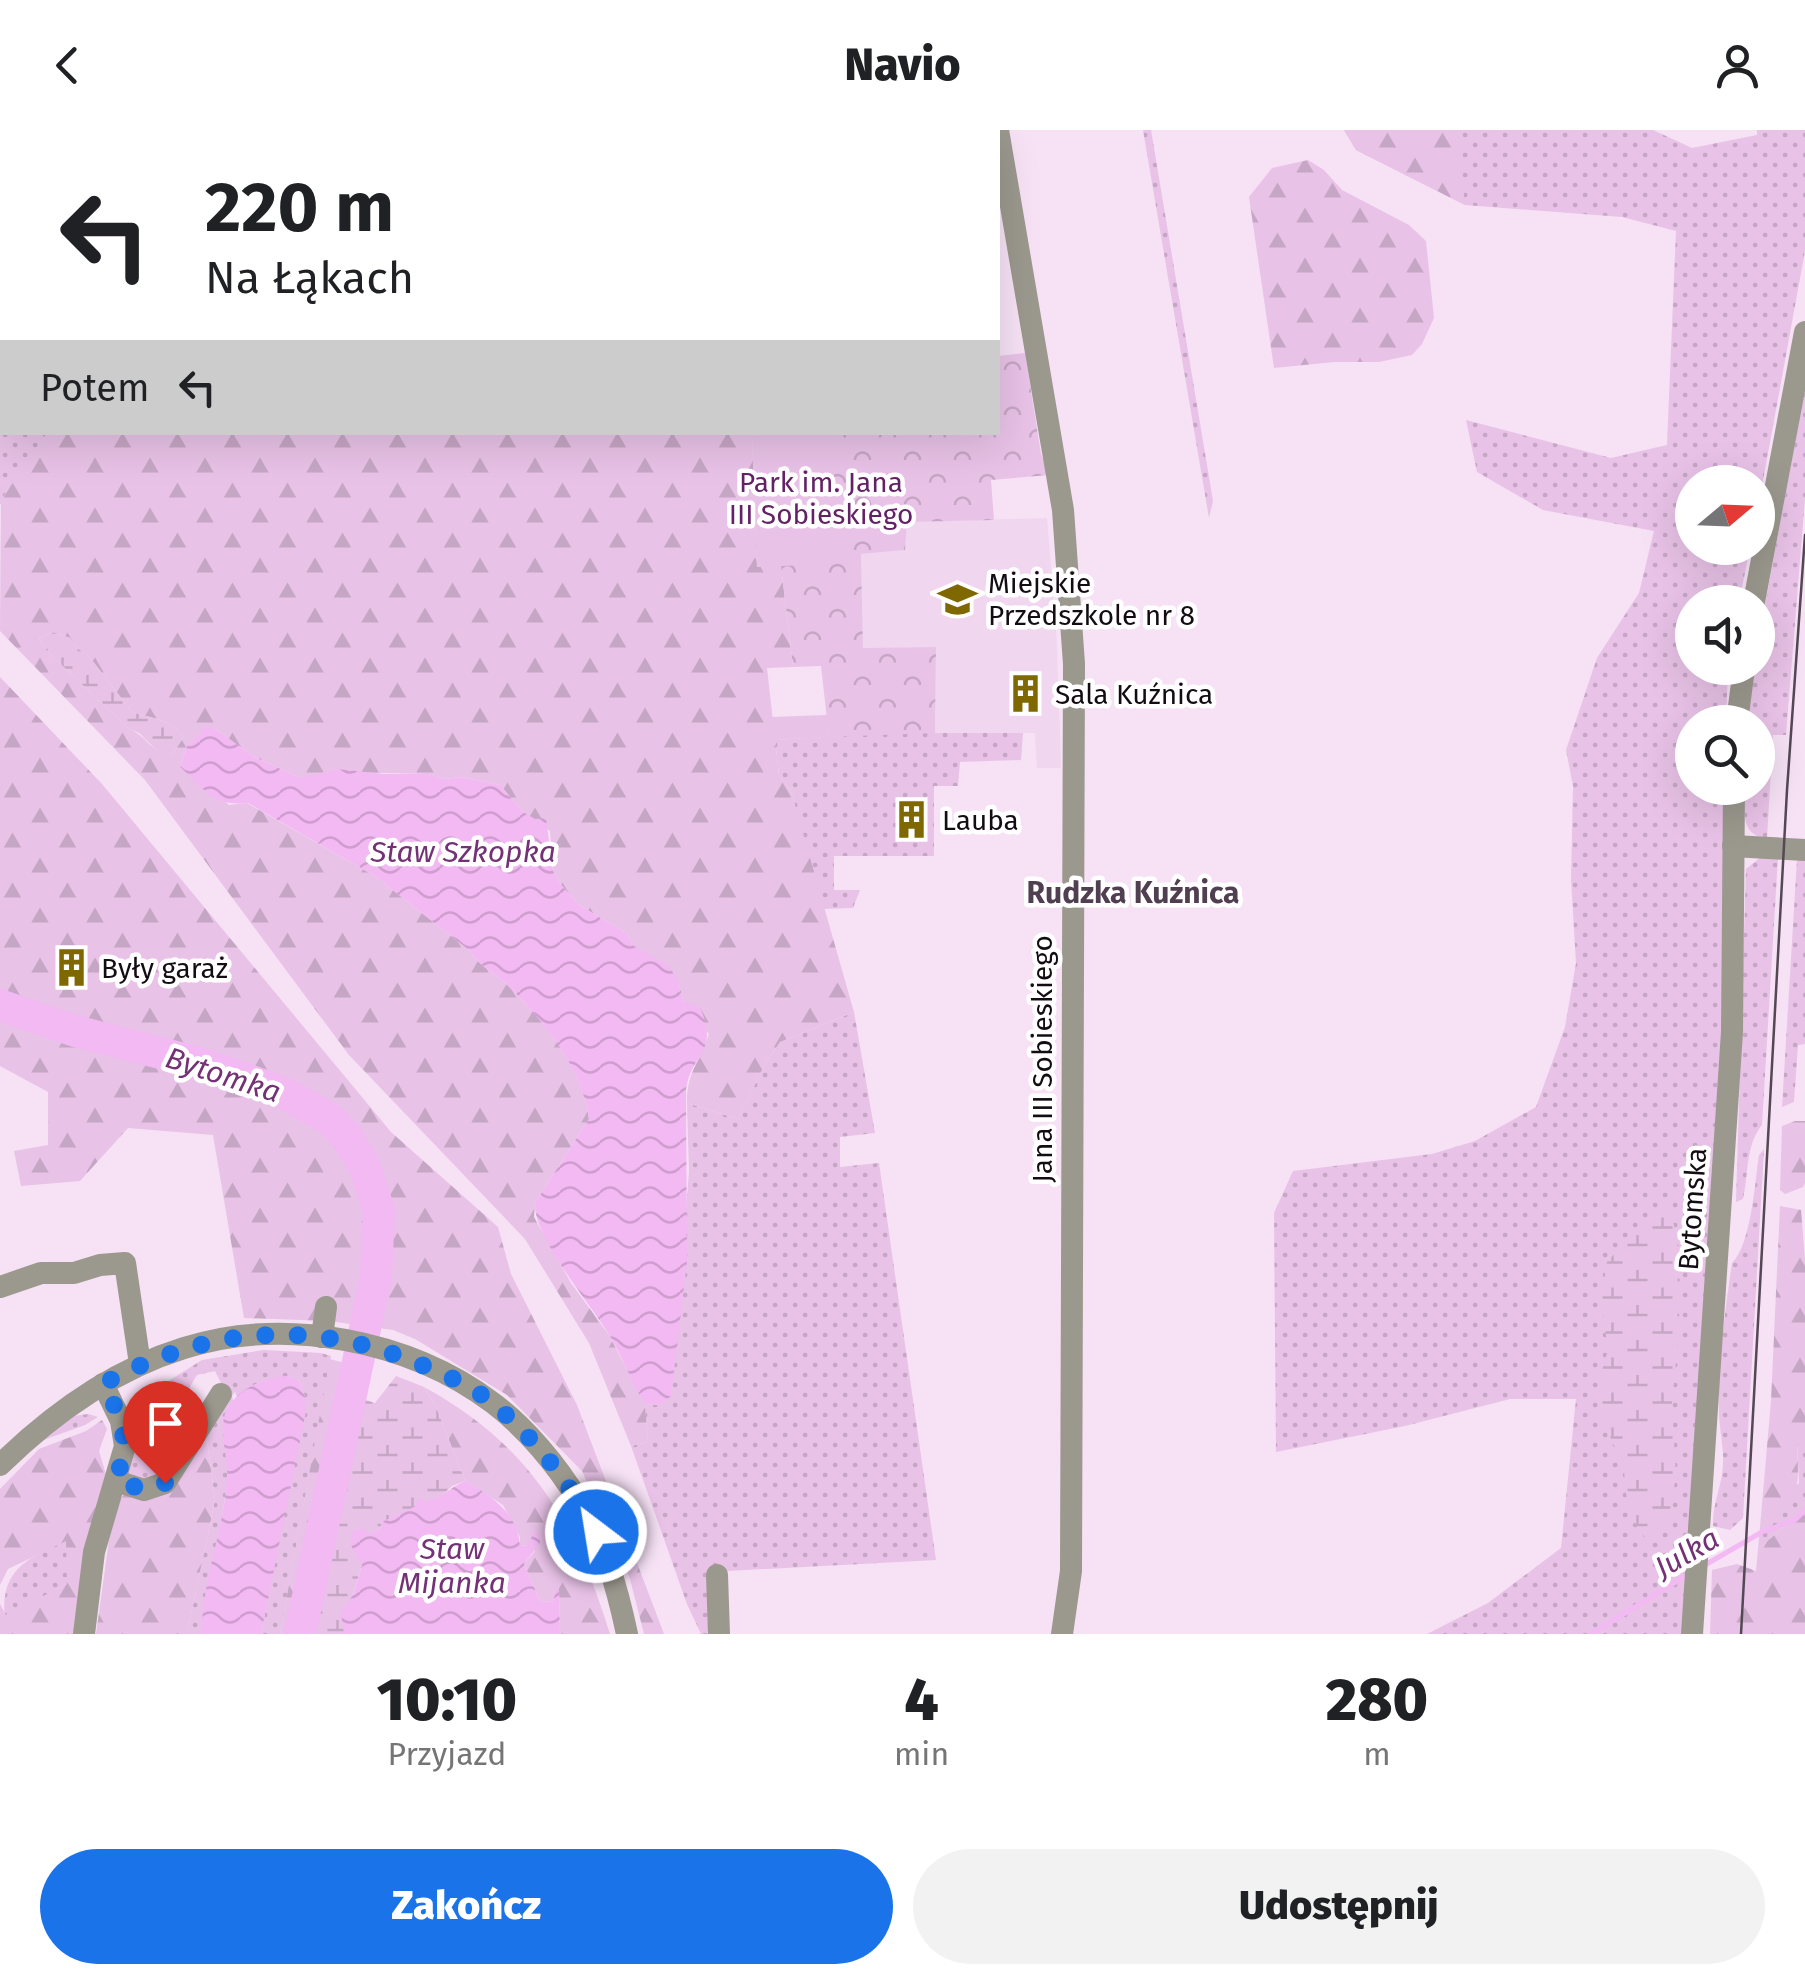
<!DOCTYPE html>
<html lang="pl">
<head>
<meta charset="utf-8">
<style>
	:root { --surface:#fff; --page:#f2f2f2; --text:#202124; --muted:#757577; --accent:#1a73e8 }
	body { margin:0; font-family:"Fira Sans",sans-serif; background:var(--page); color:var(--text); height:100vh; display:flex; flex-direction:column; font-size:38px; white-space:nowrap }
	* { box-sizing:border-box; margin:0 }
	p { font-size:32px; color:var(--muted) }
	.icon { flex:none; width:55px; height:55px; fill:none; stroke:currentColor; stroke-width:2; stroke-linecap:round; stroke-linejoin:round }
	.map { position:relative; height:1504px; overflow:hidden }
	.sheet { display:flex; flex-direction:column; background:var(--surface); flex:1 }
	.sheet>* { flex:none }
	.guide { position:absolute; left:0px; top:0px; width:1000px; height:305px; box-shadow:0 10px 40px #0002; background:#fff; color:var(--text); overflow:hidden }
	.needle { width:65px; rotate:71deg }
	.fabs { position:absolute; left:1675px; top:335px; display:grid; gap:20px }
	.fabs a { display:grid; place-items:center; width:100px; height:100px; border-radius:50%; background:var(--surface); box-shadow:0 10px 40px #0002; font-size:50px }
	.pin { position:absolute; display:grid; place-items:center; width:85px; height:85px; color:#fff; margin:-102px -42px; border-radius:50% 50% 50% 0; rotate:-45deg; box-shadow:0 0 10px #0007 }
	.pin .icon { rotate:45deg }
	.me { position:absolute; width:110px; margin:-55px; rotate:329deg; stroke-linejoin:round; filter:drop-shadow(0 0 8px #0008) }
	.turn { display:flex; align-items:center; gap:35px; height:210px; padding:0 40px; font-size:45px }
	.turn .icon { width:130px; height:130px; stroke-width:2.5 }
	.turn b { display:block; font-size:70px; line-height:85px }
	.then { display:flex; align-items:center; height:95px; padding:0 40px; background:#0003; gap:20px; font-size:38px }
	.eta { display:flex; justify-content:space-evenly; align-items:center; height:170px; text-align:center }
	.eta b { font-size:60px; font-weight:800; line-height:70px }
	.button { display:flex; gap:20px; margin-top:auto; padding:20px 40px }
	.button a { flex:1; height:115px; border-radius:60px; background:var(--accent); color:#fff; font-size:40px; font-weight:800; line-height:115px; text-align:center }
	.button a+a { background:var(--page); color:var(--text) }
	header { display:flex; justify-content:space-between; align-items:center; height:130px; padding:0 40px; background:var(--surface); font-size:45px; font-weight:800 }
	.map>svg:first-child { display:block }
	.built { fill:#f1d6f0 }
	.grass { fill:url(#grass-dots) }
	.forest { fill:url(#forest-firs); fill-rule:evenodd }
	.wetland { fill:url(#wetland-marsh) }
	.park { fill:url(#park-crowns) }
	.pitch { fill:#e8c2e7 }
	.water { fill:url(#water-waves) }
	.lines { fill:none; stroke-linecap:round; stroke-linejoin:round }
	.stream { stroke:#f3b9f3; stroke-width:5 }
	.river { stroke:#f3b9f3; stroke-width:32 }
	.minor { stroke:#9b988e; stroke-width:22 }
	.tram { stroke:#534853; stroke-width:2.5 }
	.route { stroke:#1a73e8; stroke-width:18; stroke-dasharray:0 32.4 }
	.labels { text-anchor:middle; stroke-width:9; stroke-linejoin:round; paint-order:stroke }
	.park-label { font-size:28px; fill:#642266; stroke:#fff }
	.poi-label { font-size:28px; fill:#130c13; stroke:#fff; text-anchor:start }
	.street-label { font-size:28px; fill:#130c13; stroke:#fff }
	.water-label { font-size:30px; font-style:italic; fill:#743175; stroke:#fff }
	.neighbourhood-label { font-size:30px; font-weight:bold; fill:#503f50; stroke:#fff }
</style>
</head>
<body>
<header><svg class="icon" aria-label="back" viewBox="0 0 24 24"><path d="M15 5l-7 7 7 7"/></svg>Navio<svg class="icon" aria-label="person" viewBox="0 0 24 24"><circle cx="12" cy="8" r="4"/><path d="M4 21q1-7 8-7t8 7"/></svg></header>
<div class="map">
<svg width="1805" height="1504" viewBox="0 0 1805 1504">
	<defs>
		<pattern id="grass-dots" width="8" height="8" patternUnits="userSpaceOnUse" patternTransform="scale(2.5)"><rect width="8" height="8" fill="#e8c2e7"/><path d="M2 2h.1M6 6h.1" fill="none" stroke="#c6a6c5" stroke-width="1.8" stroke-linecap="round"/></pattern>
		<pattern id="forest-firs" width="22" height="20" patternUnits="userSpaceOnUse" patternTransform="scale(2.5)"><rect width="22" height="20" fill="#e8c2e7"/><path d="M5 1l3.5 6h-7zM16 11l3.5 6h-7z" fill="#c6a6c5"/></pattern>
		<pattern id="wetland-marsh" width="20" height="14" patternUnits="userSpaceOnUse" patternTransform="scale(2.5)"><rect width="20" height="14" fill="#e8c2e7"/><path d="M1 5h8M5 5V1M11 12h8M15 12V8" fill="none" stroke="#c6a6c5"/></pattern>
		<pattern id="park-crowns" width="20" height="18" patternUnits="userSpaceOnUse" patternTransform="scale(2.5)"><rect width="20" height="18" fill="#e8c2e7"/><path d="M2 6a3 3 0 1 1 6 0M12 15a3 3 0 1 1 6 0" fill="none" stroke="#c6a6c5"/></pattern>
		<pattern id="water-waves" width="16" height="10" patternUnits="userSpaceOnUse" patternTransform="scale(2.5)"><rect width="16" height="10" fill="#f3b9f3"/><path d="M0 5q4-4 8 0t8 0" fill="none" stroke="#cf9ecf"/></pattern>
	</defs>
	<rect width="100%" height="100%" fill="#f6e1f5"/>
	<!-- built -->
	<path class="built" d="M1047,388L1057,514L1061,638H1037L1035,603H935L936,517L863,519L861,424L905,420L906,392Z"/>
	<!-- grass -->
	<g class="grass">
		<path d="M0,0H885V2H2V302L47,303L0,375Z"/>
		<path d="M1143,0H1151L1213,371L1209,388Z"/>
		<path d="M1344,0H1653L1692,18L1757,5V0H1805V121L1758,378V352H1692V418H1750L1739,472H1692V538H1728L1726,592H1692V658H1724V921L1682,1504H1427L1488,1473L1561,1418L1576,1269H1510L1405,1296L1276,1322L1274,1083L1293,1041L1432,1024L1475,1011L1536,977L1565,897L1576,833L1571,749L1573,656L1566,620L1597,528L1639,463L1654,401L1543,380L1477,342L1466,290L1611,328L1667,315L1676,101L1622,87L1465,75L1356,20Z"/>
		<path d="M1805,259V368L1786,605H1773L1767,709C1739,704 1745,681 1745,658H1758V592H1748L1754,538H1758V513Z"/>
		<path d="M891,603H1023L1021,630L960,632L958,656H934V726H834V760H860L853,778L822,779L791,661L779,645L775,610Z"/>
		<path d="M1761,727H1778L1762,995C1745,1016 1749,1043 1743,1069L1736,1072L1746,739Z"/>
		<path d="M1797,730H1805V914L1798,915L1794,972L1782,977Z"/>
		<path d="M854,882L875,1003L840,1007V1037L879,1033L936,1430L727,1441L708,1459L712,1504H701L687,1474L631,1316L648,1312L645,1274L660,1275L671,1265L689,1042L687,973L738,989L765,934L780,912Z"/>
		<path d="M1764,1019L1743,1388L1730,1400L1713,1396C1712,1375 1722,1356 1723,1335C1724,1316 1719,1299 1719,1281C1718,1233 1725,1181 1732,1133C1751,1115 1755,1052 1759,1025Z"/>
		<path d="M264,1220L321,1223L331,1226L280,1504H261L306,1269L299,1251C274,1244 257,1250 237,1267L235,1262L232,1266L233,1271L228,1277L227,1356L202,1504H187L215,1370L206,1302L229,1269L215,1241L197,1245L182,1270L197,1283L168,1340L147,1353L127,1344L137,1316L135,1276L138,1270L202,1230Z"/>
		<path d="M88,1284L98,1287L85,1295L41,1311L73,1286Z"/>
		<path d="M1797,1312H1805V1379L1758,1419L1761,1386L1767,1391L1799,1353Z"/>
		<path d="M67,1410V1454L5,1486C0,1437 32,1427 67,1410Z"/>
	</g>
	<!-- forest -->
	<g class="forest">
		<path d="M1344,0H1457L1465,75L1356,20Z"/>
		<path d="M1308,30L1324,40L1342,60L1409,95L1426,111L1434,188L1422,214L1412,225L1379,232H1334L1274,238L1249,67L1272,38Z"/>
		<path d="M47,303H752L757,436H781L793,537L767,538L779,645L791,661L854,882L780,912L765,934L738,989L687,973C686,946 700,929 709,904L684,872L678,851L634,816L626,803L579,775L562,756L553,741L550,701L523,682L500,655L462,647L443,649L426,643H364L301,648L254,627L214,598L187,616L180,637L229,675L247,673L375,746L470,821C481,838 490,839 504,852C541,887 583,937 589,989L535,1073L534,1087L571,1153L609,1205L645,1274L648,1312L631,1316L589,1213L525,1109L349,925L145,650L0,501L1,370ZM52,502L70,508L78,519L88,525L132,582C151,589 172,588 183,608L171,626C150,621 148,607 129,599L47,521L39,508Z"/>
		<path d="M0,547L102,654L391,1002L498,1097L511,1144L577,1275L664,1504H644L630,1449L582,1341L507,1265L415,1209L393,1200L329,1191L244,1188L213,1005L128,998L80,1051L21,1056L14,1021L48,1015V962L0,936Z"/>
		<path d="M1795,991H1805V1053L1803,1057L1785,1064L1780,1060L1782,996Z"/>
		<path d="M1780,1076L1801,1080L1805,1130V1312H1797C1798,1349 1804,1372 1767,1391L1761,1386L1771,1271Z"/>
		<path d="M330,1229L348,1234V1250L296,1504H280Z"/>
		<path d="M424,1257C529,1314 576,1393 610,1504H560L559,1461L552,1472L540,1471L524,1434L535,1421L528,1415L520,1416V1407L503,1375L465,1351L436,1277Z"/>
		<path d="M102,1290L107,1299L99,1321L107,1348L75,1504H0V1474L6,1485L67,1454L66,1411L8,1439L0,1455V1359L39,1319L86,1301Z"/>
		<path d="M206,1302L215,1370L187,1504H96L109,1410L120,1370L124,1364L136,1362Z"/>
		<path d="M1805,1379V1504H1710L1712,1440L1737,1434L1756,1441L1758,1419Z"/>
	</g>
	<!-- wetland -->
	<g class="wetland">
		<path d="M52,502L70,508L78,519L88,525L132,582C151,589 172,588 183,608L171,626H163L139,603L129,599L47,521L39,508Z"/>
		<path d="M1652,1082H1671L1680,1122L1679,1199L1672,1273L1676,1347L1667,1396L1648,1412L1628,1383L1624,1341L1602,1286L1596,1260L1608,1220L1601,1170L1607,1132Z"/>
		<path d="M396,1246L424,1257L436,1277L465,1351L452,1356L438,1369L382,1392L380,1400L369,1404L357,1424L362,1434C355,1461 347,1476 344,1504H304L357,1267L375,1273Z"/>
	</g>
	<!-- park -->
	<path class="park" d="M1025,223L1041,324L1049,345L991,350L994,390L907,392L905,420L861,424L863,518L936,517L935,603L829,607L821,536L793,537L781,436L757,437L752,303L998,302V226Z"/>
	<!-- pitch -->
	<g class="pitch">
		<path d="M752,303H832L837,434L757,437Z"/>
		<path d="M827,585L829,607L775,610L772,587Z"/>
	</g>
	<!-- water -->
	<g class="water">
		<path d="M205,598H214L254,627L301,648L337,639L385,644L426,643L443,649L462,647L500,655L523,682L535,689L546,688L553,741L562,756L579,775L626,803L634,816L669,836L678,851L684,872L700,877C720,924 691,922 686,960L687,1132L671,1266L660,1275L645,1274C631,1251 622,1226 608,1203C589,1172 533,1107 535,1073L589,989C583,938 541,887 504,852C490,839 481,838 470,821L375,746L248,673C211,677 206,659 180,637L187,616Z"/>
		<path d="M287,1246L299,1251L306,1269V1281L261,1504H202C201,1452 224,1401 227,1349C229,1328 217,1298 227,1279C238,1259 265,1247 287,1246Z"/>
		<path d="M465,1351C491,1366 518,1383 520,1416L528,1415L533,1404L540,1401V1413L524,1434L540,1471L552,1472L559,1458L560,1504H344L341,1483L353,1465L362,1435C356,1421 346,1417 353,1401L362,1398L369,1404L380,1400L382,1392L416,1376L419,1368L426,1372C441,1368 451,1357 465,1351Z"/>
	</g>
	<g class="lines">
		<!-- stream -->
		<g class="stream">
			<path d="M353,1189L367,1191"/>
			<path d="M1705,1435L1762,1402L1795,1390L1805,1380"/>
			<path d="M1591,1504L1687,1445"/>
		</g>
		<!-- river -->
		<path class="river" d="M0,875L75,901L203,934L282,962L330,989L347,1007L365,1037L379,1081L376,1147L300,1504"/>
		<!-- minor -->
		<g class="minor">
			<path d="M998,0L1063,380L1074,534L1071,1441L1062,1504"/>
			<path d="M1754,472L1805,202"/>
			<path d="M1737,592L1744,538"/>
			<path d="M1733,716L1805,720"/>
			<path d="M0,1157L41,1143H74L100,1135L125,1133L140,1234"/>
			<path d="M322,1207L326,1177"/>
			<path d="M0,1335C52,1284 113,1240 184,1218C285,1186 409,1210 493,1273C526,1298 557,1335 578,1370C604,1411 617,1457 627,1504"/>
			<path d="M116,1351L144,1360L165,1353L221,1264"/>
			<path d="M717,1445L719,1504"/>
			<path d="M84,1504L94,1422L125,1316L121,1291L103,1254"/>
			<path d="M1692,1504L1732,902L1734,658"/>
		</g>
		<!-- tram -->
		<path class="tram" d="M1741,1504L1787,660L1805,405"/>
	</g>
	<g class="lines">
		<!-- route -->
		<path class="route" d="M165,1353L144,1360L116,1350C130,1310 124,1291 103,1254C205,1198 308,1188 417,1233C444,1244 475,1257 497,1277C538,1312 570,1354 596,1402"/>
	</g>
	<!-- icons -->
	<defs>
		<symbol id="school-bare" viewBox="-9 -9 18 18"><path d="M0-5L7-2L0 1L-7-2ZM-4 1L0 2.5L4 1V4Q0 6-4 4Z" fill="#806800" stroke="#fff" stroke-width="2.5" paint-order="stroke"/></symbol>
		<symbol id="building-bare" viewBox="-9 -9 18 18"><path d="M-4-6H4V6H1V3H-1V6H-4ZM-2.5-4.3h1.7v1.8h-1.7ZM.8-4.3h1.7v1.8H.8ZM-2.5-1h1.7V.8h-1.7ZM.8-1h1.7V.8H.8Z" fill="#806800" stroke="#fff" stroke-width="2.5" paint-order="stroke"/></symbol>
	</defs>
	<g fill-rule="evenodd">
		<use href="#school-bare" x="930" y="442" width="55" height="55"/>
		<use href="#building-bare" x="998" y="536" width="55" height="55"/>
		<use href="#building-bare" x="884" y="662" width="55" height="55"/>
		<use href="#building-bare" x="44" y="810" width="55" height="55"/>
	</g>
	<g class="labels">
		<!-- park labels -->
		<g class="park-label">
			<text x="821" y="362">Park im. Jana<tspan x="821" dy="32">III Sobieskiego</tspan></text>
		</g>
		<!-- poi labels -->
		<g class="poi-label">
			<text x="988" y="463">Miejskie<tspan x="988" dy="32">Przedszkole nr 8</tspan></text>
			<text x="1055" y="574">Sala Kuźnica</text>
			<text x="942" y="700">Lauba</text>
			<text x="101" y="848">Były garaż</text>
		</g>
		<!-- street labels -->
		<g class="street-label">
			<text transform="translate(1042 929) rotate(-90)" y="10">Jana III Sobieskiego</text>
			<text transform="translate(1692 1079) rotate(-86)" y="10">Bytomska</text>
		</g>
		<!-- water labels -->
		<g class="water-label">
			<text x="463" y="732">Staw Szkopka</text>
			<text transform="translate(223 945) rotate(18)" y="10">Bytomka</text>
			<text x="452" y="1429">Staw<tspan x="452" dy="34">Mijanka</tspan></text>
			<text transform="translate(1687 1423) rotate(-30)" y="10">Julka</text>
		</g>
		<!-- neighbourhood labels -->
		<g class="neighbourhood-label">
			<text x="1133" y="773">Rudzka Kuźnica</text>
		</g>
	</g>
</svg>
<div class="fabs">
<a><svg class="needle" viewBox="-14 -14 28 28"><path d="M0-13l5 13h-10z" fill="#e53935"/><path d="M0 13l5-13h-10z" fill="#757577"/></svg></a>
<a><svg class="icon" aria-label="sound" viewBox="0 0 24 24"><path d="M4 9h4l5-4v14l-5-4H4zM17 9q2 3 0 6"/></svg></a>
<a><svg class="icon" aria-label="search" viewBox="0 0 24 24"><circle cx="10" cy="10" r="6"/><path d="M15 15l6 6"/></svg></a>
</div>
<div class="pin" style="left:165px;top:1353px;background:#d93025"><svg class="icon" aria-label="arrive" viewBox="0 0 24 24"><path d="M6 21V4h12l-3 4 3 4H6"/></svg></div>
<svg class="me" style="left:596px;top:1402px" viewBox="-20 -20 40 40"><circle r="17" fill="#1a73e8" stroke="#fff" stroke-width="3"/><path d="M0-11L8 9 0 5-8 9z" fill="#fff"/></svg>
<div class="guide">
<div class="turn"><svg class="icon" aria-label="left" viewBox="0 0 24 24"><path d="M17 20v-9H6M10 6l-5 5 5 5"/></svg><div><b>220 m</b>Na Łąkach</div></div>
<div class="then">Potem<svg class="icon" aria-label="left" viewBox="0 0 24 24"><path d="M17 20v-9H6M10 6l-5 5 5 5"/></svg></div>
</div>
</div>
<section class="sheet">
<div class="eta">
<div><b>10:10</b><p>Przyjazd</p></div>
<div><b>4</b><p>min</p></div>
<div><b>280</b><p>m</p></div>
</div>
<div class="button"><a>Zakończ</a><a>Udostępnij</a></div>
</section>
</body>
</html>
